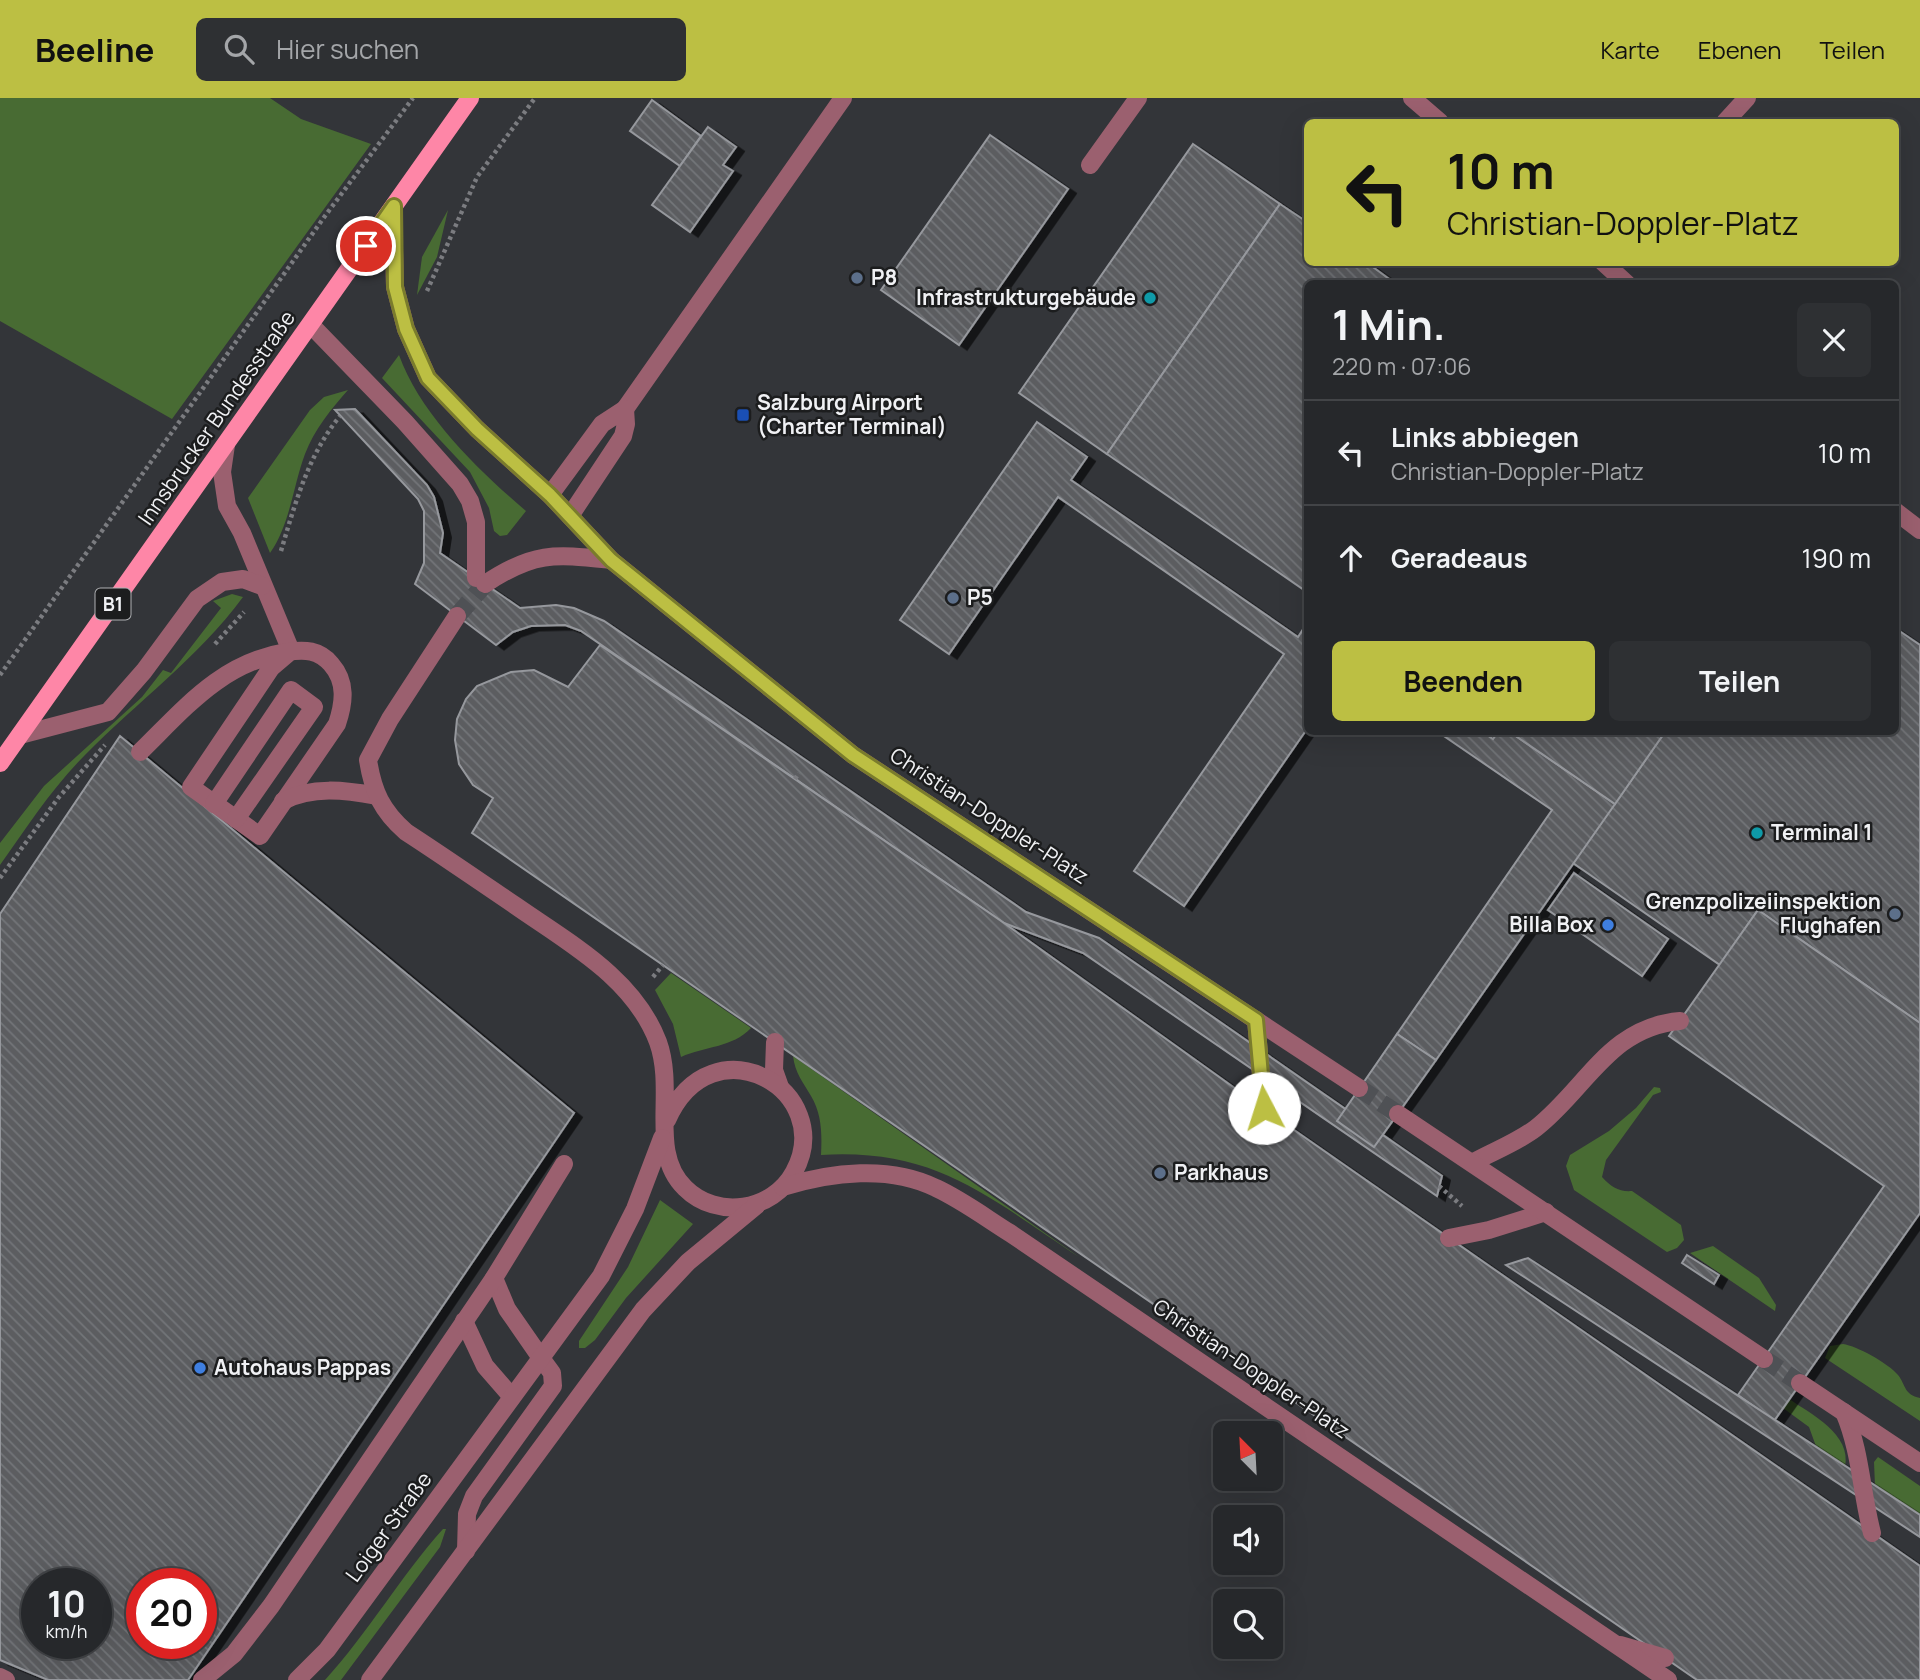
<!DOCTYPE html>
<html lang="de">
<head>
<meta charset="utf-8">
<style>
	:root { --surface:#26282b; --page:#2e3033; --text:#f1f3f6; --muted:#a4a6a9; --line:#424447; --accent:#bcbf43 }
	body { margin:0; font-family:Manrope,sans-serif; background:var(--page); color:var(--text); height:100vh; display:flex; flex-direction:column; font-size:26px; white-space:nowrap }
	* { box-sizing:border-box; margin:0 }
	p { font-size:23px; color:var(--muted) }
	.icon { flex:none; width:38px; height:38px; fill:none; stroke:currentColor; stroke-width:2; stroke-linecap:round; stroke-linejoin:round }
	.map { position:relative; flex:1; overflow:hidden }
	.side { position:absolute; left:1304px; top:182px; width:595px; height:455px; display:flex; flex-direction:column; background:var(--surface); border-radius:10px; box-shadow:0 7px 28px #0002,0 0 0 2px var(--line) }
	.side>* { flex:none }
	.top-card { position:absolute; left:1304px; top:21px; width:595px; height:147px; border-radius:10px; box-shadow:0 7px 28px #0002,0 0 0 2px var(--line); background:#bcbf43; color:#111; overflow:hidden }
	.needle { width:46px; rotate:336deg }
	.buttons { position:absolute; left:1213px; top:1323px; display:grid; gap:14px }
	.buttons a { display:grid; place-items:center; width:70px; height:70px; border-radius:10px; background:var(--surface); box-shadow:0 7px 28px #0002,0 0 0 2px var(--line); font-size:35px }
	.speed { position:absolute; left:21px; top:1470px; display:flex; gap:14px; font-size:35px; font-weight:700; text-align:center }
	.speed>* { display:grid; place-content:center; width:91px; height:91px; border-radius:50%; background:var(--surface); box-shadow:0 7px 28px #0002,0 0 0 2px var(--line); line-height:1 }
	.speed small { font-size:18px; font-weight:400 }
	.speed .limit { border:10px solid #d22; background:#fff; color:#111 }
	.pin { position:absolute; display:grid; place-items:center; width:60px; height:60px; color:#fff; margin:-30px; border:4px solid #fff; border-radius:50%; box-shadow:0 2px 7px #0007 }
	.me { position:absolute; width:77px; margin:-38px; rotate:355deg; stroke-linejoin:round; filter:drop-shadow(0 0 5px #0008) }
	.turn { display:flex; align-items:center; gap:24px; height:147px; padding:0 28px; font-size:32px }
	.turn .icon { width:91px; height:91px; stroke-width:2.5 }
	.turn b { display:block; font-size:49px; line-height:60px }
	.round { display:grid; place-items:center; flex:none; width:74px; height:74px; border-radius:10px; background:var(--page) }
	.overview { display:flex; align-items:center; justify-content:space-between; height:119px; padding:0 28px }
	h1 { font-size:42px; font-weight:700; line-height:52px }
	.primary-button { display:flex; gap:14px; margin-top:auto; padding:14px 28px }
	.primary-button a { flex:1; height:80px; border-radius:10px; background:var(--accent); color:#111; font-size:28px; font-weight:700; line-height:80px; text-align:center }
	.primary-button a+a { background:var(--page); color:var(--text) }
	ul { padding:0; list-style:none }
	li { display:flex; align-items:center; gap:21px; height:105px; padding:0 28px; border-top:2px solid var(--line) }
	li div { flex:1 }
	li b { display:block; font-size:26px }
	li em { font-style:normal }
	header { display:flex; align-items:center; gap:42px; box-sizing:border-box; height:98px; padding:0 35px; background:var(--accent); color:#111 }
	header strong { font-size:33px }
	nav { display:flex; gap:38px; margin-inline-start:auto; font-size:24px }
	.search { width:490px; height:63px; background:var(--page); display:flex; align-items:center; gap:18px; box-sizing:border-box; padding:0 24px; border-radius:10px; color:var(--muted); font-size:26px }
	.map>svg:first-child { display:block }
	.green { fill:#486b33 }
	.building { fill:url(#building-back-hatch); stroke:#96989d; stroke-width:2; fill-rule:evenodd; filter:url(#shadow) }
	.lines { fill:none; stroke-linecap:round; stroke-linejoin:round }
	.street-tunnel { stroke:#4f5155; stroke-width:18; stroke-dasharray:18 9; stroke-linecap:butt }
	.path { stroke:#7b7c80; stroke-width:4.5; stroke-dasharray:3.5 3.5; stroke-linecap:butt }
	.lane { stroke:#9b606f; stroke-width:18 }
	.street { stroke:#9b606f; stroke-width:18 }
	.primary { stroke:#fe86a7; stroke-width:18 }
	.route-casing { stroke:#7a7c2c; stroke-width:18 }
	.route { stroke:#bcbf43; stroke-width:12 }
	.service-dot { fill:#5c6f8a; stroke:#1c1d1e; stroke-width:2.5 }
	.culture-dot { fill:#0f9aa8; stroke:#1c1d1e; stroke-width:2.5 }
	.transit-dot { fill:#1a4fb4; stroke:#1c1d1e; stroke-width:2.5 }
	.shop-dot { fill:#3f7fe0; stroke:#1c1d1e; stroke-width:2.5 }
	.labels { text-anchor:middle; stroke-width:5; stroke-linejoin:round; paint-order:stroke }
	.shield { fill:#1c1d1e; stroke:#b0b1b4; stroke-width:2 }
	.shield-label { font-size:19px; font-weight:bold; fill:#f0f1f4 }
	.poi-label { font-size:21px; font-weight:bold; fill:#f0f1f4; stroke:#1c1d1e; text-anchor:start }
	.street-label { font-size:21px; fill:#f0f1f4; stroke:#1c1d1e }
</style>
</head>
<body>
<header>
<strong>Beeline</strong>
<div class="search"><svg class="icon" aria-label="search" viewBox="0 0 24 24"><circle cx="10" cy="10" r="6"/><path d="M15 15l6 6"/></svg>Hier suchen</div>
<nav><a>Karte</a><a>Ebenen</a><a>Teilen</a></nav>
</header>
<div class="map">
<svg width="1920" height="1582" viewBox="0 0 1920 1582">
	<defs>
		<pattern id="building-back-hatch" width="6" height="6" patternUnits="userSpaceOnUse" patternTransform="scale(1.75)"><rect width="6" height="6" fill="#5b5d61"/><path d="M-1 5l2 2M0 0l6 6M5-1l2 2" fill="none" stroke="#737578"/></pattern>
		<filter id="shadow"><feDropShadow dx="8" dy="4.5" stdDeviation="0" flood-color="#0009"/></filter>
	</defs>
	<rect width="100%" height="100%" fill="#333539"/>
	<!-- green -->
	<g class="green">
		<path d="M0,0H270L301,21L371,46L172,321L0,223Z"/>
		<path d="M448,112L437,159L417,197L422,159Z"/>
		<path d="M399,257C420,316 479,373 526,413L507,437L500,438L494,433L489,410L470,374L382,280Z"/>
		<path d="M348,292C331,311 314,332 305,356C293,388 290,427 270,455L248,400L310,312L324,299Z"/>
		<path d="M232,496L243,499C198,560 137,604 85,657C52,690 27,729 0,767V745L44,688L142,599L163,572L171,575L221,510L213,503Z"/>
		<path d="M671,875L751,930C732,950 705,948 681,959L673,926L655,892Z"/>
		<path d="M793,958L1079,1159C988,1099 936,1050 821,1057C822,1037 822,1016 811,998C803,984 795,975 793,958Z"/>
		<path d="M1654,989L1660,990L1661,994L1653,997L1606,1062L1602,1079C1611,1089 1619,1094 1632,1093L1681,1127L1684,1142L1677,1150L1667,1154L1574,1092L1566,1068L1570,1057L1609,1033L1636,1010Z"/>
		<path d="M660,1102L693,1126L626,1200L595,1242L585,1250H579V1243L628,1169Z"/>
		<path d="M1713,1148L1759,1180L1776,1207L1775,1213L1690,1155Z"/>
		<path d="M1843,1246C1857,1248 1888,1265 1898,1277C1906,1287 1904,1297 1920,1300V1323L1825,1260L1830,1248Z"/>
		<path d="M1789,1301C1811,1316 1852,1336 1845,1369L1817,1351L1809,1329L1783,1310Z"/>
		<path d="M1878,1359L1920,1388V1417L1875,1388L1874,1364Z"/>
		<path d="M443,1431H446L440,1449L341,1582H325C368,1535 400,1479 443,1431Z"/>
	</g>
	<!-- building -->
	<g class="building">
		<path d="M652,2L701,38L680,68L630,33Z"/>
		<path d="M708,29L736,49L723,67L733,73L690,134L652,107Z"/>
		<path d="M990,37L1068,91L959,247L881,192Z"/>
		<path d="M1193,46L1280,106L1107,356L1019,295Z"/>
		<path d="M1280,106L1307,124V164H1366L1396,186H1307V494L1107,356Z"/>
		<path d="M355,311L427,387L434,399L443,435L440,455L520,510L556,507L574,510L604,523L1026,814L1099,840L1442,1078L1437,1098L1083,855L1004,825L581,533L565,527L531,528L513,534L496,547L415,486L424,465V413L418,401L335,312Z"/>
		<path d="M1037,324L1087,359L1071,382L1298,539L1307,525V631L1184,808L1134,773L1284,556L1058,399L949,556L900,522Z"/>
		<path d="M1895,530L1920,547V925L1758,812L1720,867L1573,765L1665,634H1895Z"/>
		<path d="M600,547L1004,825L1264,1011L1920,1468V1582H1697L472,735L493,700L473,687L459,666L455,642L457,621L466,601L477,588L511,574L534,572L568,589Z"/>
		<path d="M1438,634H1483L1493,641L1498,634H1510L1615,706L1436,962L1397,936L1552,712Z"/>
		<path d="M1510,634H1665L1615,706Z"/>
		<path d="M120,638L574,1015L188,1582H48L0,1562V816ZM37,1486H96V1545H37ZM142,1486H201V1545H142Z"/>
		<path d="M1574,775L1668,841L1642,878L1548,812Z"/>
		<path d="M1758,812L1920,925V1115L1774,1323L1738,1297L1884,1088L1669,938Z"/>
		<path d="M1397,936L1436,962L1374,1049L1337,1023Z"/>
		<path d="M1687,1157L1719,1177L1714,1186L1682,1165Z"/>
		<path d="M1528,1160L1920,1417V1439L1506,1167Z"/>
	</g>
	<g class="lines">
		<!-- street-tunnel -->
		<g class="street-tunnel">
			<path d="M457,518L485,486"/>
			<path d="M1359,990L1398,1016"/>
			<path d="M1764,1261L1800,1285"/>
		</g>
		<!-- path -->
		<g class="path">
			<path d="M427,193L477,79L535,0"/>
			<path d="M281,453C295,406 308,357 340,318"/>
			<path d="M215,546L244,514"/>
			<path d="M0,577L325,118L413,0"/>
			<path d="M795,681L799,675"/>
			<path d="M0,780L59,699L105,647"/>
			<path d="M653,879L663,867"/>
			<path d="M1439,1088L1462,1108"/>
		</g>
		<!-- lane -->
		<g class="lane">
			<path d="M1412,0L1440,24"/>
			<path d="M1725,24L1747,0"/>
			<path d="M1090,67L1138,0"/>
			<path d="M1603,164L1627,186"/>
			<path d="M311,227L405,324L460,386L470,403L476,424V480"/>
			<path d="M625,311L843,0"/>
			<path d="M226,347L222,374L227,408L242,435L291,553"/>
			<path d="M550,397L602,326L625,311L626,326L623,338L570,418"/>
			<path d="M1895,413L1920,432"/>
			<path d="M20,637L108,614L144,573L197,501L222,484L243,481L262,488"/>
			<path d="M140,654C185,610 222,564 287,554C305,551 319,552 331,566C347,584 344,605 337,626L260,738L191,689L271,570L291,553"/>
			<path d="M283,703C312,688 345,692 377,698"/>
			<path d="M214,706L291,592L314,609L236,721"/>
			<path d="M1256,922L1264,1011"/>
			<path d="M775,944L774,972L780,989"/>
			<path d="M1474,1064C1494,1053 1518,1044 1536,1030C1586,991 1609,929 1680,923"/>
			<path d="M1449,1140L1489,1132L1546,1114"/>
			<path d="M494,1180L507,1211L541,1260"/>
			<path d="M464,1223L485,1268L512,1299"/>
			<path d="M1844,1314C1861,1354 1861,1393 1872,1435"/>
			<path d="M1620,1547L1665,1560"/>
			<path d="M0,1579L6,1582"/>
			<path d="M202,1582L234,1556L271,1508L494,1180L564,1066"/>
		</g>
		<!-- street -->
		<g class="street">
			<path d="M394,152L395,189L406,231L428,280L477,331L550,397L611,462L853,657L1359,990"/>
			<path d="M485,486C534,453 555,456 611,462"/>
			<path d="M457,518L390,621L368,662C373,694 382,713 406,734C443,758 479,783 516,808C569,845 634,880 658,944C676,994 648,1054 685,1090C717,1122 773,1113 794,1074C838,993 712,920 667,1022"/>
			<path d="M1398,1016L1764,1261"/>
			<path d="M783,1089C831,1074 890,1067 936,1090C962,1102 986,1120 1010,1135L1668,1582"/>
			<path d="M1800,1285L1920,1365"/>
			<path d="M466,1453L467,1416L474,1398L553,1288L552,1275L541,1260"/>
			<path d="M297,1582L327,1552L601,1178L635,1111L662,1040"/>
			<path d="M370,1582L643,1212L688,1164L757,1107"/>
		</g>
		<!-- primary -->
		<g class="primary">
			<path d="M394,108V152"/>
			<path d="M0,665L470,0"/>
		</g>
	</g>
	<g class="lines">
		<defs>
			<path id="route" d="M366,148L394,108L395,189L406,231L428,280L477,331L550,397L611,462L853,657L1256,922L1264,1010"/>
		</defs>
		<!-- route casing -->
		<use href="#route" class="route-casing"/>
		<!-- route -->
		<use href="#route" class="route"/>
	</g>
	<!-- markers -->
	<g class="service-dot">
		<circle cx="857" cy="180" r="7"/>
		<circle cx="953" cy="500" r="7"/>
		<circle cx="1895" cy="816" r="7"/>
		<circle cx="1160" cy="1075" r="7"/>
	</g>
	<g class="culture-dot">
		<circle cx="1150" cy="200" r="7"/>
		<circle cx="1757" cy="735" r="7"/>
	</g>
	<rect class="transit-dot" x="736" y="310" width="14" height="14" rx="3.5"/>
	<g class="shop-dot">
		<circle cx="1608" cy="827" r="7"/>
		<circle cx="200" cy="1270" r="7"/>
	</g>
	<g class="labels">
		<!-- shield labels -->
		<rect class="shield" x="95.5" y="490.5" width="35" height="31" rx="5"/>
		<g class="shield-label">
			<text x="113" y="513">B1</text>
		</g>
		<!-- poi labels -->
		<g class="poi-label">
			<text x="871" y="187">P8</text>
			<text x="1136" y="207" text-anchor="end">Infrastrukturgebäude</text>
			<text x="757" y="312">Salzburg Airport<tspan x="757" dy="24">(Charter Terminal)</tspan></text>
			<text x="967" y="507">P5</text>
			<text x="1771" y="742">Terminal 1</text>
			<text x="1881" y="811" text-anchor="end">Grenzpolizeiinspektion<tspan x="1881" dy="24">Flughafen</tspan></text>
			<text x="1594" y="834" text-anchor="end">Billa Box</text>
			<text x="1174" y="1082">Parkhaus</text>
			<text x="214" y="1277">Autohaus Pappas</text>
		</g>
		<!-- street labels -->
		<g class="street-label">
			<text transform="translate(217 320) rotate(-55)" y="7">Innsbrucker Bundesstraße</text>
			<text transform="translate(989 718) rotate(33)" y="7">Christian-Doppler-Platz</text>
			<text transform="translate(1251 1271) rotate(34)" y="7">Christian-Doppler-Platz</text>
			<text transform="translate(389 1429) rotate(-54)" y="7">Loiger Straße</text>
		</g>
	</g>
</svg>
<div class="buttons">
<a><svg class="needle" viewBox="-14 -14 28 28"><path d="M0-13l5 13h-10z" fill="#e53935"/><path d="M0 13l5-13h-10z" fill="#a4a6a9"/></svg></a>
<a><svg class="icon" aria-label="sound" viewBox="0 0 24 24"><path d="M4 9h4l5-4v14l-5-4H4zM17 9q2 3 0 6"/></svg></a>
<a><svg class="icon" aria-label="search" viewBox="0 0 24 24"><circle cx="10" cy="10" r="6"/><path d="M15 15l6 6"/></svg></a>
</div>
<div class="speed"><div>10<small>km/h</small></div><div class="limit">20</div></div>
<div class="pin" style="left:366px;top:148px;background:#d93025"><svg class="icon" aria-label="arrive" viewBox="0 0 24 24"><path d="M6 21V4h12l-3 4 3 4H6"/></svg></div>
<svg class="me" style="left:1264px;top:1010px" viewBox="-20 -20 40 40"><circle r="19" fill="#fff"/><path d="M0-13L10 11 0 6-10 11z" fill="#bcbf43"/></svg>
<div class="top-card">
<div class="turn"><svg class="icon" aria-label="left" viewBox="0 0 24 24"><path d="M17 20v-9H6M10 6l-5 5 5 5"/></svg><div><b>10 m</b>Christian-Doppler-Platz</div></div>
</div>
<section class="side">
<div class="overview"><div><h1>1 Min.</h1><p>220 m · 07:06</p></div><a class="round"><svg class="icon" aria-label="close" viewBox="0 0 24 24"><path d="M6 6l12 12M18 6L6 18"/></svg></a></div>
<ul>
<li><svg class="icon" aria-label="left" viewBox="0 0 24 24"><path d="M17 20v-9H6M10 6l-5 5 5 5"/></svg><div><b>Links abbiegen</b><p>Christian-Doppler-Platz</p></div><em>10 m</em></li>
<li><svg class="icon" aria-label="ahead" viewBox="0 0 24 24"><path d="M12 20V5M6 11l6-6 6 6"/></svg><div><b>Geradeaus</b></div><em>190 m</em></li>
</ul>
<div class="primary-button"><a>Beenden</a><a>Teilen</a></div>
</section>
</div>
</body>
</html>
